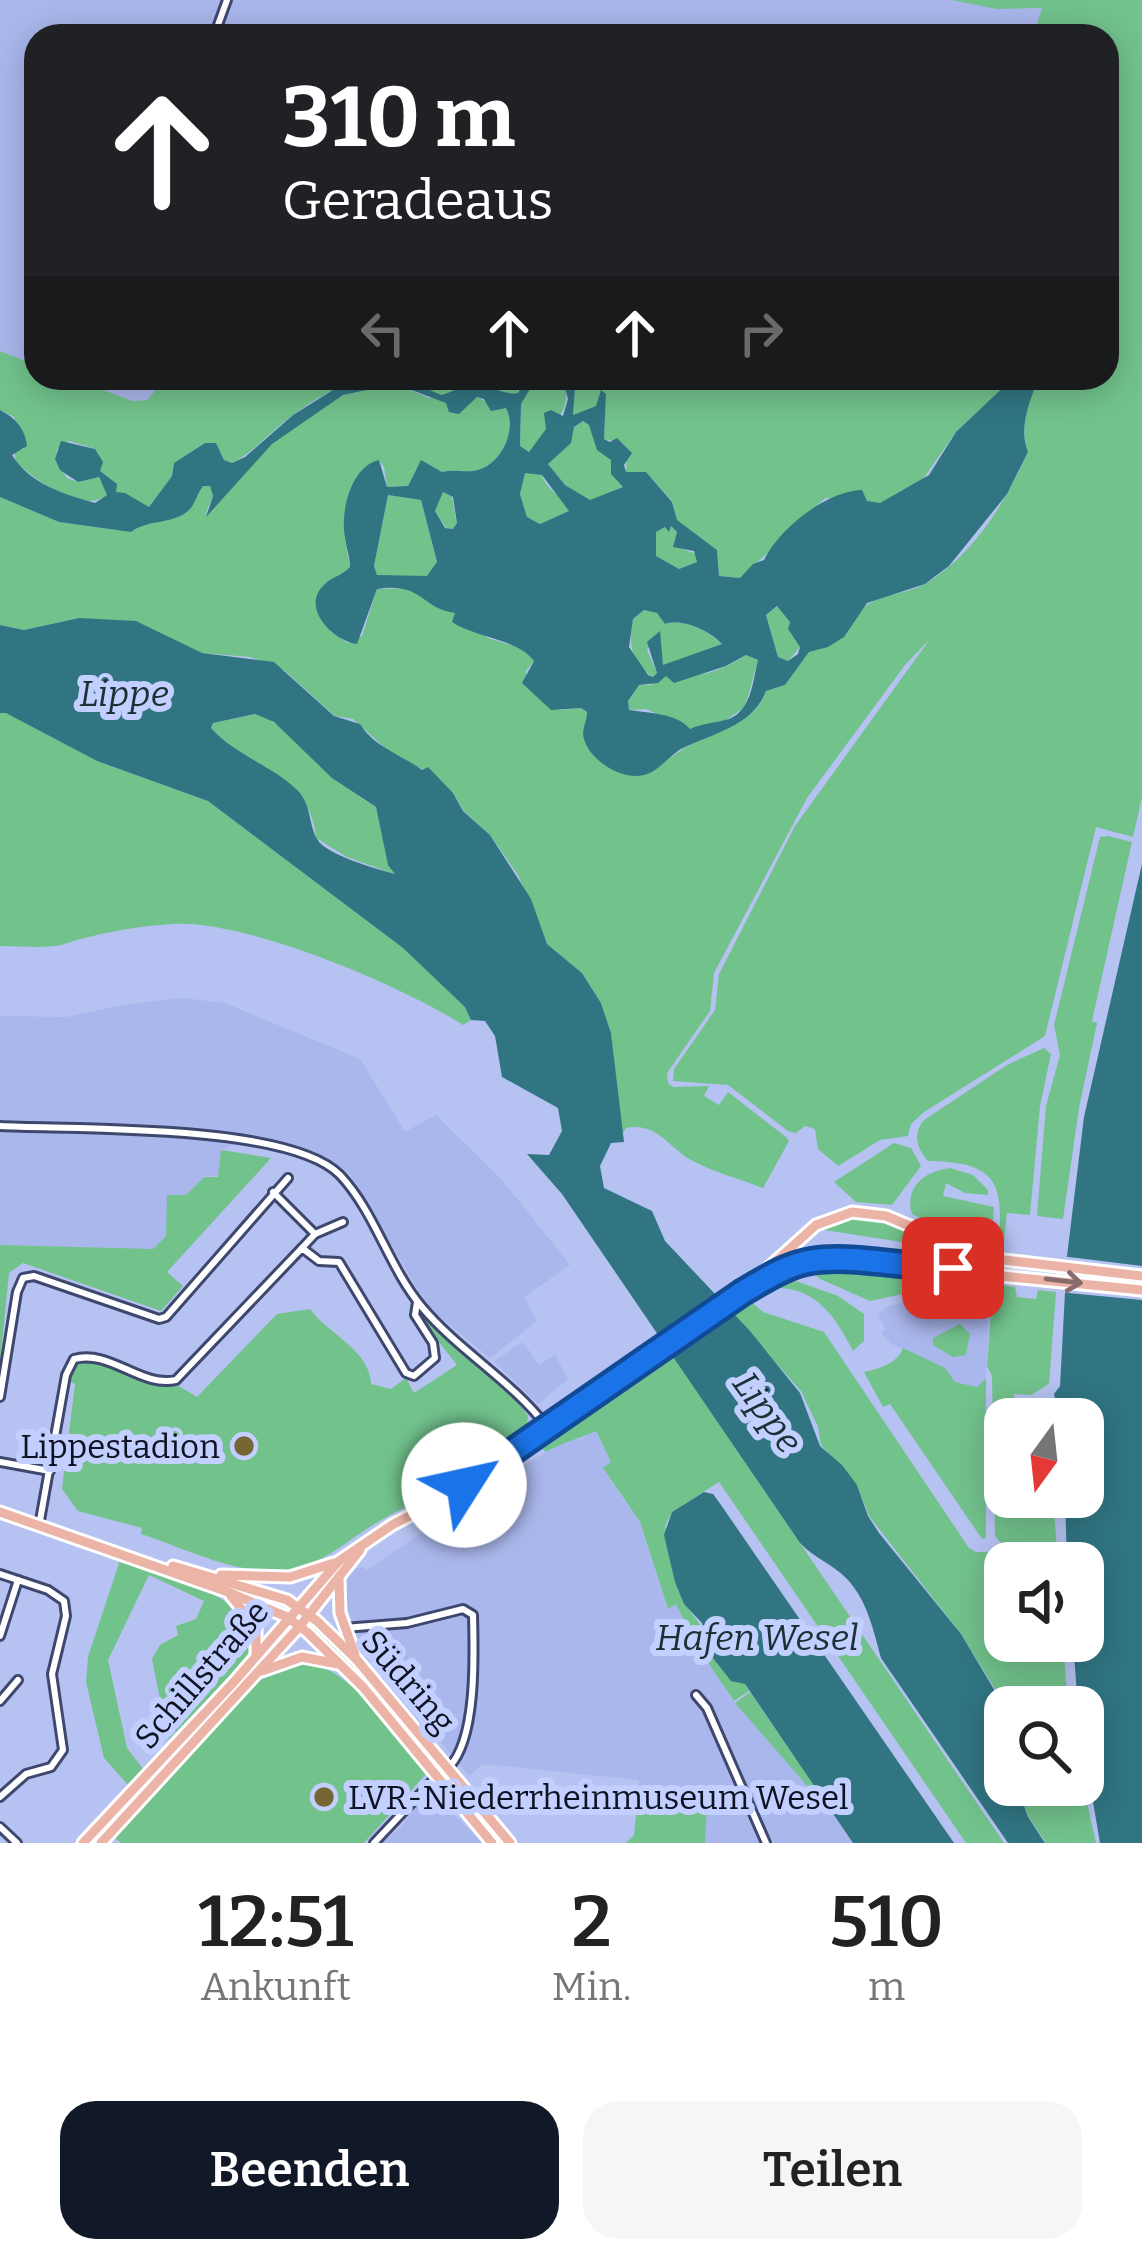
<!DOCTYPE html>
<html lang="de">
<head>
<meta charset="utf-8">
<style>
	:root { --surface:#fff; --page:#f6f6f6; --text:#222; --muted:#767676; --accent:#111827 }
	body { margin:0; font-family:Bitter,serif; background:var(--page); color:var(--text); height:100vh; display:flex; flex-direction:column; font-size:45px; white-space:nowrap }
	* { box-sizing:border-box; margin:0 }
	p { font-size:39px; color:var(--muted) }
	.icon { flex:none; width:66px; height:66px; fill:none; stroke:currentColor; stroke-width:2; stroke-linecap:round; stroke-linejoin:round }
	.map { position:relative; height:1843px; overflow:hidden }
	.drawer { display:flex; flex-direction:column; background:var(--surface); flex:1 }
	.drawer>* { flex:none }
	.banner { position:absolute; left:24px; top:24px; width:1095px; height:366px; border-radius:36px; box-shadow:0 6px 30px #0003; background:#202124; color:#fff; overflow:hidden }
	.needle { width:78px; rotate:195deg }
	.tools { position:absolute; left:984px; top:1398px; display:grid; gap:24px }
	.tools a { display:grid; place-items:center; width:120px; height:120px; border-radius:24px; background:var(--surface); box-shadow:0 6px 30px #0003; font-size:60px }
	.pin { position:absolute; display:grid; place-items:center; width:102px; height:102px; color:#fff; margin:-51px; border-radius:24px; box-shadow:0 6px 18px #0006 }
	.me { position:absolute; width:132px; margin:-66px; rotate:55deg; stroke-linejoin:round; filter:drop-shadow(0 0 9px #0008) }
	.turn { display:flex; align-items:center; gap:42px; height:252px; padding:0 60px; font-size:54px }
	.turn .icon { width:156px; height:156px; stroke-width:2.5 }
	.turn b { display:block; font-size:84px; line-height:102px }
	.lanes { display:flex; align-items:center; height:114px; padding:0 60px; background:#0003; justify-content:center; gap:60px; direction:ltr }
	.lanes .off { opacity:.35 }
	.eta { display:flex; justify-content:space-evenly; align-items:center; height:204px; text-align:center }
	.eta b { font-size:72px; font-weight:600; line-height:84px }
	.button { display:flex; gap:24px; margin-top:auto; padding:24px 60px }
	.button a { flex:1; height:138px; border-radius:36px; background:var(--accent); color:#fff; font-size:48px; font-weight:600; line-height:138px; text-align:center }
	.button a+a { background:var(--page); color:var(--text) }
	.map>svg:first-child { display:block }
	.built { fill:#aab7ec }
	.green { fill:#72c28c }
	.water { fill:#317583; fill-rule:evenodd }
	.pier { fill:#b6c2f1 }
	.lines { fill:none; stroke-linecap:round; stroke-linejoin:round }
	.minor-casing { stroke:#3e476e; stroke-width:12 }
	.primary-casing { stroke:#fff; stroke-width:15 }
	.minor { stroke:#fff; stroke-width:6 }
	.primary { stroke:#ecb3a7; stroke-width:9 }
	.oneway { stroke:#886b6b }
	.route-casing { stroke:#114b97; stroke-width:30 }
	.route { stroke:#1a73e8; stroke-width:21 }
	.poi-dot { fill:#756634; stroke:#c3cffe; stroke-width:4.5 }
	.labels { text-anchor:middle; stroke-width:12; stroke-linejoin:round; paint-order:stroke }
	.poi-label { font-size:33px; fill:#0e1222; stroke:#c3cffe; text-anchor:end }
	.street-label { font-size:33px; fill:#0e1222; stroke:#c3cffe }
	.water-label { font-size:36px; font-style:italic; fill:#1a3136; stroke:#c3cffe }
</style>
</head>
<body>
<div class="map">
<svg width="1142" height="1843" viewBox="0 0 1142 1843">
	<rect width="100%" height="100%" fill="#b6c2f1"/>
	<!-- built -->
	<g class="built">
		<path d="M0,0H951L997,9L1043,8L1033,36H36V365L0,351Z"/>
		<path d="M72,378H166L147,401H133Z"/>
		<path d="M183,998L225,1003L360,1059L405,1132L436,1115L502,1180L570,1265L524,1297L537,1321L490,1358L427,1306L351,1175L334,1162L251,1136L221,1150L220,1175L203,1177L187,1195L166,1236L153,1250L0,1245V1016L66,1017L129,1004Z"/>
		<path d="M990,1295L986,1378L977,1387L955,1382L945,1368L892,1344L881,1333L885,1329L878,1314L886,1307L920,1299L979,1303Z"/>
		<path d="M523,1342L539,1365L555,1355L568,1379L538,1404L494,1361Z"/>
		<path d="M595,1431L612,1462L603,1469L640,1523L667,1608L676,1604L689,1634L735,1703L817,1797L821,1795L853,1843H705L707,1785L688,1792L639,1788V1780L483,1764L469,1776L361,1645L346,1605L347,1578L354,1570L362,1567L367,1570L511,1473L567,1440L581,1439Z"/>
		<path d="M432,1791L482,1843H382L402,1826L422,1798Z"/>
	</g>
	<!-- green -->
	<g class="green">
		<path d="M951,0H1142V797L1133,837L1096,827L1045,1036L924,1112L911,1124L908,1136L880,1140L838,1166L818,1149L815,1129L805,1126L796,1133L788,1131L728,1085L673,1081L674,1069L715,1010L719,974L795,826L930,639L905,665L807,798L714,973L710,1011L667,1073L668,1083L673,1087L709,1086L704,1096L719,1105L728,1092L786,1137L789,1141L763,1188C740,1179 713,1172 691,1160C668,1147 657,1122 626,1128L622,1134L611,1033L601,1003L582,973L547,944L518,875L490,835L463,810L453,793L425,770L396,758L353,719L335,716L284,670L250,657L202,653L79,618L24,630L0,625V497L59,522L131,532C148,519 171,525 187,511C195,505 197,494 203,486H210L213,496L205,515L272,443L343,395L396,384L429,398L477,397L498,408H506C518,430 500,469 472,471C461,472 454,469 442,472L432,467L416,469L408,486L387,487L384,467L379,460L345,540L350,567L345,574L328,581L330,631L348,643L362,636L377,589L411,588L456,613L488,638L526,650L534,661L525,672L559,710L581,708L588,713C590,761 595,762 638,776C655,771 665,760 680,751C709,732 754,728 766,691L785,685L809,652C852,641 838,628 864,607C880,594 907,594 925,584C972,557 1007,500 1028,452C1018,427 1030,403 1038,378H1107V36H1033L1042,8L997,9Z"/>
		<path d="M0,351L36,365V378H71L133,401L147,400L166,378H374C339,382 305,404 278,427C262,440 251,454 232,463L224,460L216,443H205L174,463L172,476L149,507L115,492L113,482L100,471L93,448L69,441L57,449L56,459L67,478L78,482L98,477L108,494C84,516 35,480 16,462L14,451L24,449L14,417L0,410Z"/>
		<path d="M403,378H523L518,393C500,396 486,380 469,384C460,386 451,393 441,395Z"/>
		<path d="M526,378H562C577,410 548,429 529,452L520,446L521,404L529,384Z"/>
		<path d="M570,378H1013L956,432L923,479L880,503L825,498L741,578L719,576L717,550L676,520L672,501L646,472H626L627,451L623,443L604,439L606,394L596,406L573,415L575,388Z"/>
		<path d="M583,421L589,425L611,461V473L623,487L590,501L565,485L548,464L574,427Z"/>
		<path d="M525,472L542,475C546,490 563,496 570,511L540,524L527,517L520,494Z"/>
		<path d="M443,492L452,497L457,524L453,529L446,528L435,511Z"/>
		<path d="M388,495L421,500L437,563L427,577L377,576L374,566Z"/>
		<path d="M671,526L677,532L674,542L677,547L696,554L697,562L679,569L656,556L655,532L666,527L669,531Z"/>
		<path d="M778,606L790,622L788,629L800,647L788,661L778,657L766,615Z"/>
		<path d="M644,610L657,613L665,624C684,618 708,631 722,644L663,666L659,632L647,650L657,673L653,677C631,662 628,644 633,619Z"/>
		<path d="M746,655L758,660L745,707L726,720L690,729L646,709L629,710L628,701L639,685H651L667,675C692,681 725,670 746,655Z"/>
		<path d="M6,712L97,761L208,801L403,948L466,1007L471,1020L463,1025C401,985 245,919 172,924C142,926 110,931 81,939C72,941 64,945 55,946C37,948 18,946 0,946V713Z"/>
		<path d="M256,714C302,730 332,783 376,807L388,864L397,875L347,857L316,838C312,776 245,767 211,728L213,723Z"/>
		<path d="M1108,836L1132,842L1092,1021L1097,1023L1079,1108L1063,1219L1037,1216L1046,1106L1060,1055L1054,1025L1100,837Z"/>
		<path d="M1044,1048L1051,1054L1040,1106L1030,1215L1007,1213L1003,1250L998,1249C1005,1183 998,1162 928,1161C917,1148 912,1134 924,1120L1007,1065Z"/>
		<path d="M894,1143L911,1148L921,1166L892,1205L856,1202L834,1182Z"/>
		<path d="M221,1150L271,1158L167,1272L183,1286L161,1311L23,1263L9,1273L0,1363V1245L153,1249L166,1236L167,1195H186L204,1177H218Z"/>
		<path d="M950,1168L973,1175L988,1190V1195L965,1193L946,1183L943,1196L994,1207L991,1248L969,1243L912,1214C904,1187 925,1171 950,1168Z"/>
		<path d="M860,1215L881,1217L966,1252L818,1229Z"/>
		<path d="M845,1268L984,1283L986,1286L974,1296L922,1290L870,1301L818,1278L815,1273Z"/>
		<path d="M796,1281L838,1296L864,1314V1341L853,1351C830,1306 810,1284 761,1288Z"/>
		<path d="M993,1284L1015,1287L1017,1297L1036,1299L1038,1290L1056,1292L1049,1384L1031,1395L1013,1394L1026,1419H1005V1497H1053L1058,1563H1005V1641H1063L1068,1707H1006L961,1634L869,1516L857,1485L821,1445L818,1427L801,1391L729,1310L747,1298L763,1312L824,1332L969,1548L976,1552H1000L1002,1544L995,1536L992,1376L987,1366Z"/>
		<path d="M310,1309C328,1334 370,1350 371,1384L391,1389L406,1378L414,1393L457,1365L417,1314L421,1310L518,1402L528,1416L526,1431C477,1465 435,1491 383,1519C346,1539 321,1570 276,1571C230,1572 184,1548 141,1534L142,1528L78,1511L62,1489L75,1384L69,1381L77,1363L90,1359L166,1387L177,1385L197,1397L277,1314Z"/>
		<path d="M960,1324L970,1334L966,1355L953,1357L933,1345V1338Z"/>
		<path d="M903,1348L945,1368L955,1382L977,1387L986,1378V1538L982,1539L890,1404L883,1407L864,1372C879,1369 898,1363 903,1348Z"/>
		<path d="M670,1352L1004,1843H966L719,1482L672,1512L665,1526L675,1582L684,1603L707,1634L695,1643L676,1604L668,1609L640,1522L603,1468L611,1462L596,1431C579,1439 563,1442 546,1452L537,1444Z"/>
		<path d="M120,1560C162,1575 280,1599 244,1663L169,1739L156,1718L163,1714L152,1659L160,1645L178,1635L176,1626L196,1619L204,1601L149,1575L108,1660L127,1748L143,1769L128,1785L104,1758L86,1682L88,1657Z"/>
		<path d="M316,1627L364,1674L437,1765L430,1764L370,1689L312,1631Z"/>
		<path d="M708,1637C710,1657 725,1680 745,1684L749,1691L734,1701L696,1645Z"/>
		<path d="M299,1663C349,1660 396,1739 426,1774L364,1843H121L114,1837L258,1681Z"/>
		<path d="M750,1692L821,1795L817,1797L735,1703Z"/>
		<path d="M708,1785L705,1843H626L634,1835L639,1788L688,1792Z"/>
		<path d="M1018,1785H1083L1096,1843H1046L1028,1816Z"/>
	</g>
	<!-- water -->
	<g class="water">
		<path d="M403,378L441,395C451,393 459,386 469,384C486,380 500,396 518,393L526,378L530,389L521,404L520,446L529,452L546,429L544,413L551,410L563,416L568,399L562,378H570L575,388L573,415L596,406L601,390L606,394L604,439L610,442L617,438L632,453L624,465L626,472H646L672,502L677,520L717,550L719,576L740,578L753,564L764,560C779,529 826,491 862,490L867,501L880,503L929,475L956,432L1013,378H1038C1030,403 1018,427 1028,452L1007,494L949,566L925,584L867,603L844,637L828,647L809,652L785,685L766,691C753,726 714,733 683,748C669,755 660,771 644,775C623,781 590,761 584,739C581,730 587,722 587,712L581,708L551,710L522,683L534,661C518,639 476,638 452,622L455,613C420,608 423,582 377,589L357,644C333,641 299,607 325,584C333,576 342,576 350,567C350,556 346,548 345,537C340,512 351,466 379,460L387,487L408,486L421,460L442,472C454,469 461,472 472,471C500,469 518,430 506,408L491,411L484,399L477,397L459,414L449,412L446,403L396,384L343,395L272,444L206,517L213,496L210,486H203C197,494 195,505 188,511C171,525 148,519 131,532L59,522L0,497V410C16,418 25,429 27,446L12,455C30,484 63,494 95,503L107,495L99,477L78,482L60,470L55,459L61,441L95,449L103,462L100,471L117,484L116,492L125,493L149,507L172,476L174,463L205,443H216L224,460L232,463L245,457L293,415L349,380ZM583,421L589,425L597,450L611,460V474L623,487L590,500L565,485L548,464L571,443L574,427ZM525,473L542,475L569,511L540,524L527,517L520,494ZM443,492L453,497L457,523L453,529L445,528L435,511ZM388,495L421,500L437,562L427,576L377,575L374,566ZM671,526L677,532L673,547L694,551L697,562L679,569L656,556V532L665,527L669,532ZM777,606L790,622L788,629L800,647L798,654L788,661L778,657L766,615ZM644,610L657,613L665,624C683,618 710,631 722,644L663,665L660,631L647,642L657,673L653,677L648,675L629,647L633,619ZM746,655L758,660C753,679 752,710 729,719C716,723 703,723 690,729C677,713 647,713 629,710L628,701L639,685L658,683L666,676L674,683L726,666Z"/>
		<path d="M79,618L136,621L202,653L274,662L334,716L360,724C374,747 402,755 422,770L428,767L453,793L463,811L490,835L531,899L547,944L582,973L601,1003L611,1033L624,1142L611,1143L600,1166L604,1188L652,1211L665,1241L750,1331L800,1393L820,1446L842,1465L857,1485L868,1516L879,1533L961,1634L1005,1708V1785H1017L1028,1817L1045,1843H1008L881,1658C874,1632 867,1599 846,1578C834,1565 814,1558 800,1543L562,1194L527,1154L549,1155L562,1131L558,1108L502,1077L495,1036L485,1021L471,1020L465,1007L403,948L208,801L97,761L6,713H0V625L24,630ZM255,714L274,722L332,778L376,807L388,865L395,874C377,869 326,855 317,839C308,823 312,803 295,788C270,765 234,754 211,728L213,723Z"/>
		<path d="M1142,864V1843H1100L1083,1742V1707H1078L1073,1641H1083V1563H1067L1065,1497H1083V1419H1060L1054,1394L1060,1386L1067,1256L1084,1117Z"/>
		<path d="M704,1492L713,1494L721,1505L954,1843H853L745,1684L731,1681L709,1653L702,1623L684,1604L675,1582L664,1535L672,1512Z"/>
	</g>
	<!-- pier -->
	<path class="pier" d="M1061,1256L1142,1266V1300L1058,1292Z"/>
	<g class="lines">
		<defs>
			<g id="minor">
				<path d="M214,36L227,0"/>
				<path d="M0,1126C74,1130 289,1123 340,1175C375,1212 389,1268 422,1307C459,1351 512,1381 547,1427"/>
				<path d="M273,1192L315,1234"/>
				<path d="M302,1248L315,1234L343,1222"/>
				<path d="M0,1397L17,1292L23,1278L34,1276L159,1319L166,1317L288,1178"/>
				<path d="M0,1462L50,1471"/>
				<path d="M39,1526L66,1375L74,1359C110,1349 141,1388 176,1380L302,1248L319,1261L339,1262L406,1373L414,1376L435,1358L433,1343L415,1315L417,1302"/>
				<path d="M0,1574L48,1590L64,1601L66,1616L52,1674L63,1750L51,1767L26,1774L0,1797"/>
				<path d="M344,1628L407,1623L463,1609L473,1615C474,1654 477,1739 449,1767"/>
				<path d="M0,1636L18,1580"/>
				<path d="M696,1695L707,1708L766,1843"/>
				<path d="M0,1701L18,1680"/>
				<path d="M0,1827L17,1843"/>
				<path d="M374,1843L436,1777"/>
			</g>
			<g id="primary">
				<path d="M755,1280L816,1225L852,1212L886,1216L987,1258L1142,1276"/>
				<path d="M0,1512L228,1592L287,1617L307,1632L363,1687L492,1843"/>
				<path d="M173,1566L287,1600L317,1621L357,1660L510,1843"/>
				<path d="M221,1575L290,1577L334,1563"/>
				<path d="M339,1579L340,1613L355,1655"/>
				<path d="M231,1596L256,1627V1654"/>
				<path d="M262,1671L302,1657L338,1664"/>
				<path d="M83,1843L233,1683L339,1561L392,1525L444,1498L743,1292C776,1273 802,1260 841,1260L1142,1290"/>
				<path d="M101,1843L300,1626L360,1550"/>
			</g>
		</defs>
		<!-- minor casing -->
		<use href="#minor" class="minor-casing"/>
		<!-- primary casing -->
		<use href="#primary" class="primary-casing"/>
		<!-- minor -->
		<use href="#minor" class="minor"/>
		<!-- primary -->
		<use href="#primary" class="primary"/>
	</g>
	<!-- one-way arrows -->
	<defs><path id="oneway-shaft" d="M-6 0H5M1.5-3L5.5 0L1.5 3" fill="none" stroke-width="1.6" stroke-linecap="round" stroke-linejoin="round" transform="scale(3)"/></defs>
	<use class="oneway" href="#oneway-shaft" transform="translate(1064 1281) rotate(7)"/>
	<g class="lines">
		<defs>
			<path id="route" d="M464,1485L743,1292C764,1280 786,1265 811,1261C852,1254 909,1268 953,1268"/>
		</defs>
		<!-- route casing -->
		<use href="#route" class="route-casing"/>
		<!-- route -->
		<use href="#route" class="route"/>
	</g>
	<!-- markers -->
	<g class="poi-dot">
		<circle cx="244" cy="1446" r="12"/>
		<circle cx="324" cy="1797" r="12"/>
	</g>
	<g class="labels">
		<!-- poi labels -->
		<g class="poi-label">
			<text x="220" y="1458">Lippestadion</text>
			<text x="348" y="1809" text-anchor="start">LVR-Niederrheinmuseum Wesel</text>
		</g>
		<!-- street labels -->
		<g class="street-label">
			<text transform="translate(201 1674) rotate(-49)" y="12">Schillstraße</text>
			<text transform="translate(409 1681) rotate(49)" y="12">Südring</text>
		</g>
		<!-- water labels -->
		<g class="water-label">
			<text x="124" y="706">Lippe</text>
			<text transform="translate(768 1412) rotate(54)" y="13">Lippe</text>
			<text x="757" y="1650">Hafen Wesel</text>
		</g>
	</g>
</svg>
<div class="tools">
<a><svg class="needle" viewBox="-14 -14 28 28"><path d="M0-13l5 13h-10z" fill="#e53935"/><path d="M0 13l5-13h-10z" fill="#767676"/></svg></a>
<a><svg class="icon" aria-label="sound" viewBox="0 0 24 24"><path d="M4 9h4l5-4v14l-5-4H4zM17 9q2 3 0 6"/></svg></a>
<a><svg class="icon" aria-label="search" viewBox="0 0 24 24"><circle cx="10" cy="10" r="6"/><path d="M15 15l6 6"/></svg></a>
</div>
<div class="pin" style="left:953px;top:1268px;background:#d93025"><svg class="icon" aria-label="arrive" viewBox="0 0 24 24"><path d="M6 21V4h12l-3 4 3 4H6"/></svg></div>
<svg class="me" style="left:464px;top:1485px" viewBox="-20 -20 40 40"><circle r="19" fill="#fff"/><path d="M0-13L10 11 0 6-10 11z" fill="#1a73e8"/></svg>
<div class="banner">
<div class="turn"><svg class="icon" aria-label="ahead" viewBox="0 0 24 24"><path d="M12 20V5M6 11l6-6 6 6"/></svg><div><b>310 m</b>Geradeaus</div></div>
<div class="lanes"><svg class="icon off" aria-label="left" viewBox="0 0 24 24"><path d="M17 20v-9H6M10 6l-5 5 5 5"/></svg><svg class="icon" aria-label="ahead" viewBox="0 0 24 24"><path d="M12 20V5M6 11l6-6 6 6"/></svg><svg class="icon" aria-label="ahead" viewBox="0 0 24 24"><path d="M12 20V5M6 11l6-6 6 6"/></svg><svg class="icon off" aria-label="right" viewBox="0 0 24 24"><path d="M7 20v-9h11M14 6l5 5-5 5"/></svg></div>
</div>
</div>
<section class="drawer">
<div class="eta">
<div><b>12:51</b><p>Ankunft</p></div>
<div><b>2</b><p>Min.</p></div>
<div><b>510</b><p>m</p></div>
</div>
<div class="button"><a>Beenden</a><a>Teilen</a></div>
</section>
</body>
</html>
